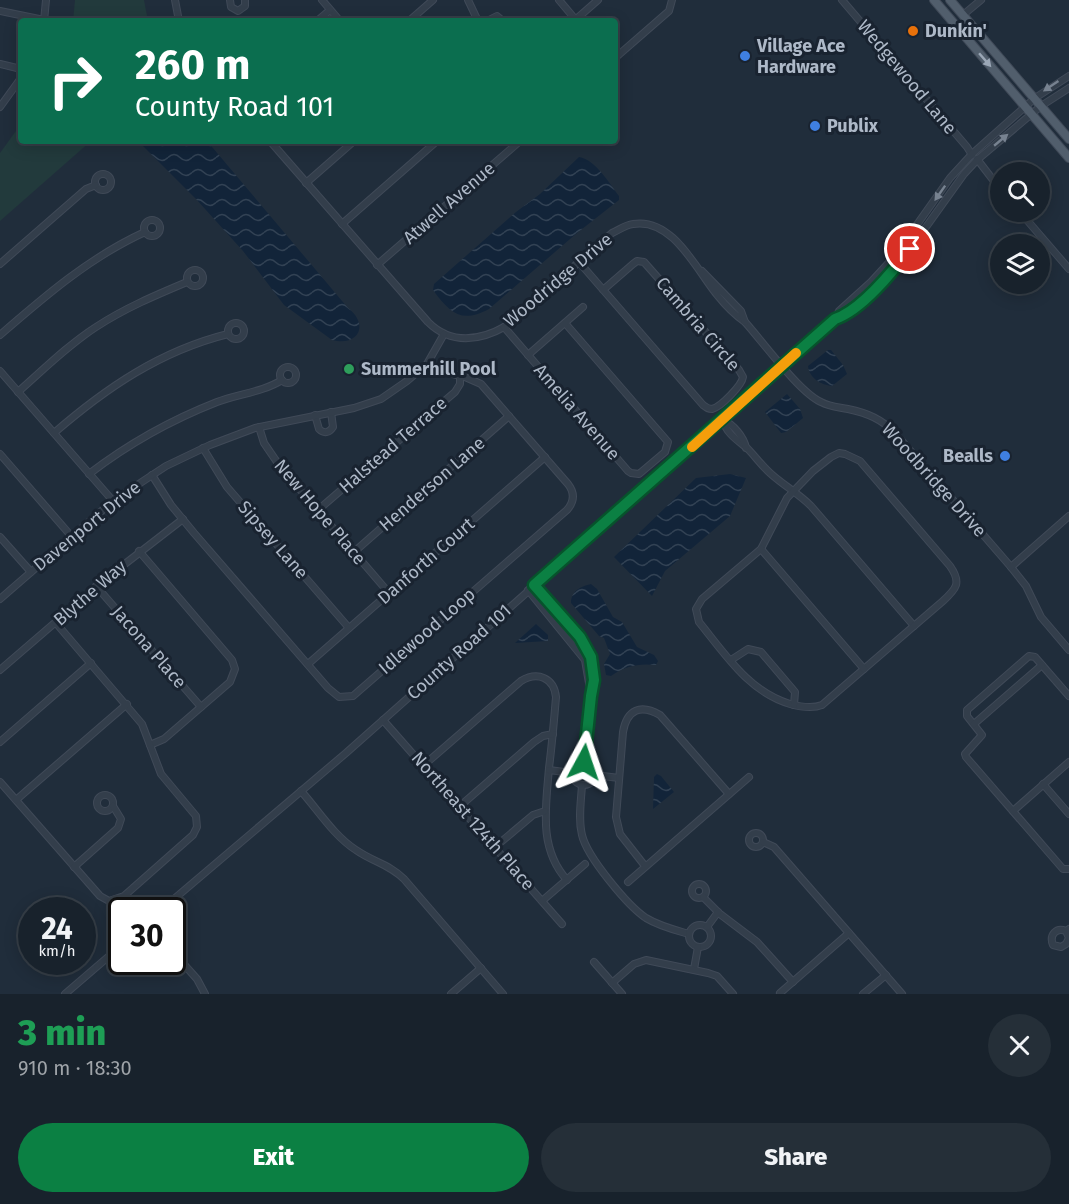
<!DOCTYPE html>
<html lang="en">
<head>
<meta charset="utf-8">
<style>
	:root { --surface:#18222c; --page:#252f38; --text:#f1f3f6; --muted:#9fa4a9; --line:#363f48; --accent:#0b8043 }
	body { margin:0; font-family:"Fira Sans",sans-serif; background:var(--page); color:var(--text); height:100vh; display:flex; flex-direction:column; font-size:22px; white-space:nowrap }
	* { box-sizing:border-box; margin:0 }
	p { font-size:20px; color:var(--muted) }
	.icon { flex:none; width:33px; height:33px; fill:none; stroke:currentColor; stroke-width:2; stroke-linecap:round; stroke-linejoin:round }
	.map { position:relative; height:994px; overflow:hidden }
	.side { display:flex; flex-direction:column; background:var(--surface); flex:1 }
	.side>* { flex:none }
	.hud { position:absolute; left:18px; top:18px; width:600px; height:126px; border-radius:6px; box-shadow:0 3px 15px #0003,0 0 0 2px var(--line); background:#0b6e4f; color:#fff; overflow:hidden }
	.tools { position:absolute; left:990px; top:162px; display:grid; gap:12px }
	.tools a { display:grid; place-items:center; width:60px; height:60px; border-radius:50%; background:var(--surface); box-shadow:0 3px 15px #0003,0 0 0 2px var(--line); font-size:30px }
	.speed { position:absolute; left:18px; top:897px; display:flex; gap:12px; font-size:30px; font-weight:700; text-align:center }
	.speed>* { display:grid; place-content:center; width:78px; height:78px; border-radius:50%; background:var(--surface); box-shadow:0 3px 15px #0003,0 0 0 2px var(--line); line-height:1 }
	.speed small { font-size:15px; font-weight:400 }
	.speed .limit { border:3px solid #111; border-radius:9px; background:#fff; color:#111 }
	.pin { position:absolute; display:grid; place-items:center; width:51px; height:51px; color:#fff; margin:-26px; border:3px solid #fff; border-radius:50%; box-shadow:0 2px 6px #0007 }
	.me { position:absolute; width:66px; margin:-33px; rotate:5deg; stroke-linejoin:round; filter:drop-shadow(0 0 4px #0008) }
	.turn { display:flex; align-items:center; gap:21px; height:126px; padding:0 18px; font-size:27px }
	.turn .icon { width:78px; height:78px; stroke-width:2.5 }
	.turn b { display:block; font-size:42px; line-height:51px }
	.round { display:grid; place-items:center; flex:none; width:63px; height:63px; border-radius:32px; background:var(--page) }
	.overview { display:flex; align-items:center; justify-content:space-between; height:102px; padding:0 18px }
	h1 { font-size:36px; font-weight:800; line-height:45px; color:#1e9e55 }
	.cta { display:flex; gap:12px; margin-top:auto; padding:12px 18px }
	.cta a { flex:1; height:69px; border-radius:36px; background:var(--accent); color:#fff; font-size:24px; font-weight:800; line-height:69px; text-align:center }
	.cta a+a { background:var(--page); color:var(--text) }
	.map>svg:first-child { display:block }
	.green { fill:#223a3c }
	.water { fill:url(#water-waves) }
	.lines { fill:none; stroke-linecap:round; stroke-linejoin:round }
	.minor-casing { stroke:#404a58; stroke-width:8 }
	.major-casing { stroke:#404a58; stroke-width:10 }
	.minor { stroke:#333e4b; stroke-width:6 }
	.major { stroke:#515e6c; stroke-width:8 }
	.oneway { fill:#9ba7b6 }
	.oneway2 { fill:#778290 }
	.route-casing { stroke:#07532c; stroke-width:15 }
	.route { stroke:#0b8043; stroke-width:10 }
	.slow { stroke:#f59e0b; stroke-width:10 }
	.food-dot { fill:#e8710a; stroke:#192330; stroke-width:2 }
	.shop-dot { fill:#3f7fe0; stroke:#192330; stroke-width:2 }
	.leisure-dot { fill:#2e9e5b; stroke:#192330; stroke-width:2 }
	.labels { text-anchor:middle; stroke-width:6; stroke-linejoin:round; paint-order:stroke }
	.poi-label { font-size:18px; font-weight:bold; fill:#aeb9c8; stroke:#192330; text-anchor:start }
	.street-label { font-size:18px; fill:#aeb9c8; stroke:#192330 }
</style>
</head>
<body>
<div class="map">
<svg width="1069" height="994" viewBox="0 0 1069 994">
	<defs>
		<pattern id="water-waves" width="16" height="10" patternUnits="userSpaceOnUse" patternTransform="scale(1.5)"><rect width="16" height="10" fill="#122439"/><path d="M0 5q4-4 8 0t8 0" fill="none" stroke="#324254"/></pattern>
	</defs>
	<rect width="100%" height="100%" fill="#202d3b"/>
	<!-- green -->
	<g class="green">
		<path d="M75,0H144L148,21H73Z"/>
		<path d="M21,124V141H91L0,221V153Z"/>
	</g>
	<!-- water -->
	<g class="water">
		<path d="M138,141H207L348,308C370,325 358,347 332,340L284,305L243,251L196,199Z"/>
		<path d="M579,157C596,160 609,183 619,196V200L577,233L489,309C461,324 450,313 433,290L434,284L516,212L540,194Z"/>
		<path d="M828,350H831L843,365L847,374L832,386C821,385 809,378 808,366Z"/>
		<path d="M787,394L800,409L803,418L786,432L781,433L765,412Z"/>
		<path d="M730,474L746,478L730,516L665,571L652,596L614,557L696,478Z"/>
		<path d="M591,584L597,589L613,617L622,622L637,647L654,655L658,661L656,665C639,663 625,666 611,676L606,675L604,664L610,654L604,638L599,636L571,603C571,591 581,586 591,584Z"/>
		<path d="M536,624L548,635V641L515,643Z"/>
		<path d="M657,774L661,776L674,792L653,809L654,777Z"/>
	</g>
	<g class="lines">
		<defs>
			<g id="minor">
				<path d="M175,0L179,21"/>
				<path d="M230,0L231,7L238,11L245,6V0"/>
				<path d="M322,0L340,21"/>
				<path d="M468,0L478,21"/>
				<path d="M559,0L575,19"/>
				<path d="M842,0L967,147L972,155"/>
				<path d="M0,11L44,20"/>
				<path d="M963,15L981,0"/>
				<path d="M44,21L46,0"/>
				<path d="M317,21L330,10"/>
				<path d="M409,21L433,0"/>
				<path d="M487,21L497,16L503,21"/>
				<path d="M574,21L598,0"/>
				<path d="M615,58L669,11L672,0"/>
				<path d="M0,64L21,69"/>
				<path d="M0,107L21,78"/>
				<path d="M270,141L428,322C451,345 480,341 506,326L612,233C619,230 625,225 633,224C673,217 697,271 718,296C726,306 735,315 745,322C763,342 799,392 821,402C830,407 838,407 848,409C867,413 882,419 896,434L1011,567L1026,586L1041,617L1069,650"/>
				<path d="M977,159L1000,189"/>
				<circle cx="103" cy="182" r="8"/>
				<path d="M306,183L354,141"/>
				<path d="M1020,212L1069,269"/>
				<circle cx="152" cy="228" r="8"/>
				<path d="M342,224L437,141"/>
				<path d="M579,262L703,405C707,408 708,409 712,409C721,407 742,385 743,377L739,370L644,262L637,261L633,264L603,290"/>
				<path d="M0,264L86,189L96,185"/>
				<path d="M377,265L520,141"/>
				<circle cx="195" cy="278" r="8"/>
				<path d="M702,271L741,311L745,322"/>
				<path d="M835,319L839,311L871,282L894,257L950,178L972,154L1035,98L1069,76"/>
				<circle cx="236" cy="331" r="8"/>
				<path d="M504,327L628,471L631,473L639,474L665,452L668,442L565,323"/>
				<path d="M0,335C45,296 90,257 145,232"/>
				<path d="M528,355L583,307"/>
				<circle cx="288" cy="375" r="8"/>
				<path d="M0,371L113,501"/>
				<path d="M18,392C43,370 68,345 96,327C125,308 156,295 187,282"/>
				<path d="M315,415L319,429C324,434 329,433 333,427L331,412"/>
				<path d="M723,420C726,433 737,440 747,448C755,456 761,465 770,473C783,485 798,493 811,506L914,626"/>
				<path d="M723,420C733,424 744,437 746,448"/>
				<path d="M259,427L264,443L279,465L389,593"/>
				<path d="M54,433C106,388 160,351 228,334"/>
				<path d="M203,448L227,487L349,628"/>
				<path d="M839,453L845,454L860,461L950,566C962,583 956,589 943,601L822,705C812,709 801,707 790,704C749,692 725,654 699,622L696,609L702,599L761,549L787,498L813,471L831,457Z"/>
				<path d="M0,454L72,537"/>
				<path d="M89,474C128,444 171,420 217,402C238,394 263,392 282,380"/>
				<path d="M152,475L171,505L194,533L328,688L339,697L353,696L567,510C574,502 575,493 568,484L481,384L465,377L441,371L429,362"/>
				<path d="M318,510L455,392L460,384V376"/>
				<path d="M0,537L31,572"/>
				<path d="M761,549L864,669"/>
				<path d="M139,551L232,660L235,669L230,682L164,739L150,745"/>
				<path d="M354,552L509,416"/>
				<path d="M1011,567L1069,516"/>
				<path d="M534,585L580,637L591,657L594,680L591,696L584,762"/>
				<path d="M96,586L201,707"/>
				<path d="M528,590L585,660L590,689"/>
				<path d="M0,599L113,501L166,466L210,445L255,428L354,408L381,399L407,381L427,364L444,334"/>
				<path d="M731,660L748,649L761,652L795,692L794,705"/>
				<path d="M308,664L545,457"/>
				<path d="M0,670L108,577L183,519"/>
				<path d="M1069,696L1035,657L1029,656L967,710V716L982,735L965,754L966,757L1063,869H1069"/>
				<path d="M383,720L562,924"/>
				<path d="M974,724L1042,665"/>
				<path d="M0,742L91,663"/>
				<circle cx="584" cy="773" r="12"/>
				<path d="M424,765L521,681C538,671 554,678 556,697C554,721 552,744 549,768C546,806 538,848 567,880"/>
				<path d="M549,770L572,773"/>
				<path d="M595,775L619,778"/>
				<path d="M0,782L100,896L109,901L124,896L193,835L197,827L196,816L161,774L142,724L56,623"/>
				<path d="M1043,784L1069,814"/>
				<path d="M582,785C581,802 578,819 582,835C587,857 628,906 646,918C659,926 675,930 689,934"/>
				<path d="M301,791C318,810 334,836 356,850C373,862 389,864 404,879L503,994"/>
				<circle cx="105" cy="803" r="8"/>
				<path d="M16,800L127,704"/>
				<path d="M460,806L534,742L543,736L553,734"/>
				<path d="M1013,811L1069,762"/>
				<circle cx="756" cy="840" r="7"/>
				<path d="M763,842L774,847L902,994"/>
				<path d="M495,847L533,815L545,811"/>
				<path d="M645,866L620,834L616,817L623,732C627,709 641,704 660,715L729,794"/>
				<path d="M74,867L118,828L121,819L113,806"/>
				<path d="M628,882L749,777"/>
				<circle cx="699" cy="891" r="7"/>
				<path d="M703,897L720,914L757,942L793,982"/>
				<path d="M542,901L585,864"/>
				<path d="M161,910L346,753L835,319L843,316L877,289L893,273L964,174L977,160L1041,106L1069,88"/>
				<circle cx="700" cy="936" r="11"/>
				<path d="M707,927L718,912"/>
				<path d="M1066,931L1069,938L1066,944L1061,947L1053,945C1049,935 1056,927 1066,931L1069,929"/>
				<path d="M172,951L197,979L205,994"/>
				<path d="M594,962L622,994"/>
				<path d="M694,969L698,947"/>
				<path d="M612,983L634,964L646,960L708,973L717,976L733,994"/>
				<path d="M780,993L849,933"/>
				<path d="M65,994L122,945"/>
				<path d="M451,994L481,968"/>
				<path d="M863,994L886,975"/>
			</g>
			<g id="major">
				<path d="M934,0L1069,158"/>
				<path d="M950,0L1069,139"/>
			</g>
		</defs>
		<!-- minor casing -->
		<use href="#minor" class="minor-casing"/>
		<!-- major casing -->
		<use href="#major" class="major-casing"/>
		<!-- minor -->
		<use href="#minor" class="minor"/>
		<!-- major -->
		<use href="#major" class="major"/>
	</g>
	<!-- one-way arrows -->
	<defs><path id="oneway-solid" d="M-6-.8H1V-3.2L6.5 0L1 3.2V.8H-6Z" transform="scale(1.5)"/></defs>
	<use class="oneway" href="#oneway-solid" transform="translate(985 60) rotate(49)"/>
	<g class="oneway2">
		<use href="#oneway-solid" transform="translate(1051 86) rotate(146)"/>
		<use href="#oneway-solid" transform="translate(1001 140) rotate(-40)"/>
		<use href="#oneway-solid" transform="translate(940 193) rotate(125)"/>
	</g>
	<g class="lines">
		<defs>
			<path id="route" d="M584,762L591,696L594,680L591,657L580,637L534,585L835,319C862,310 893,271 910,249"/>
		</defs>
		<!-- route casing -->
		<use href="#route" class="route-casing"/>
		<!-- route -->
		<use href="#route" class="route"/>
		<!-- slow -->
		<path class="slow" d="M692,447L796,353"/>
	</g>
	<!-- markers -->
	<circle class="food-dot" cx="913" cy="31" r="6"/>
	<g class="shop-dot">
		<circle cx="745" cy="56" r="6"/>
		<circle cx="815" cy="126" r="6"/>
		<circle cx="1005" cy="456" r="6"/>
	</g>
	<circle class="leisure-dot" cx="349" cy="369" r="6"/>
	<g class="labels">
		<!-- poi labels -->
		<g class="poi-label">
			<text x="925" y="37">Dunkin'</text>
			<text x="757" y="52">Village Ace<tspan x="757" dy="21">Hardware</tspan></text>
			<text x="827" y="132">Publix</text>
			<text x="361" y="375">Summerhill Pool</text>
			<text x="993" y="462" text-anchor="end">Bealls</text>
		</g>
		<!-- street labels -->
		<g class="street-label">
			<text transform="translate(907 77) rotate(50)" y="6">Wedgewood Lane</text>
			<text transform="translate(449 203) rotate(-41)" y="6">Atwell Avenue</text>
			<text transform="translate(558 280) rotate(-40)" y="6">Woodridge Drive</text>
			<text transform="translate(698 324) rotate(49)" y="6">Cambria Circle</text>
			<text transform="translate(577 412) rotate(49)" y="6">Amelia Avenue</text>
			<text transform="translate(393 445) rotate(-41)" y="6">Halstead Terrace</text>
			<text transform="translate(934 480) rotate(48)" y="6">Woodbridge Drive</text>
			<text transform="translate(432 484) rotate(-41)" y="6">Henderson Lane</text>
			<text transform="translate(320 512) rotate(50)" y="6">New Hope Place</text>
			<text transform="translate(87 526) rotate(-39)" y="6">Davenport Drive</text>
			<text transform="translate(273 540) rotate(49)" y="6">Sipsey Lane</text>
			<text transform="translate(426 561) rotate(-41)" y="6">Danforth Court</text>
			<text transform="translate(90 593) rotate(-41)" y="6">Blythe Way</text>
			<text transform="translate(427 631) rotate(-41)" y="6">Idlewood Loop</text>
			<text transform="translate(149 647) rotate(49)" y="6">Jacona Place</text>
			<text transform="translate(459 652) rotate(-42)" y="6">County Road 101</text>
			<text transform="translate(473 821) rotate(49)" y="6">Northeast 124th Place</text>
		</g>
	</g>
</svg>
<div class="tools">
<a><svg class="icon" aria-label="search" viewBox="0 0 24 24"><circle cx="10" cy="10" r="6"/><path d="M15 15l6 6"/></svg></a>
<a><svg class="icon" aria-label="layers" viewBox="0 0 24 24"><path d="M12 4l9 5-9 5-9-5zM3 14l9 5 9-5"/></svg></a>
</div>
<div class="speed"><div>24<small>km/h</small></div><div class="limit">30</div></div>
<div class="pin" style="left:910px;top:249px;background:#d93025"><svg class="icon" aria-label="arrive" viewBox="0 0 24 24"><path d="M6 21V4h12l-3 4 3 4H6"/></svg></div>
<svg class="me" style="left:584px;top:762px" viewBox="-20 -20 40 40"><path d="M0-17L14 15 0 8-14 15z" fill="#0b8043" stroke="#fff" stroke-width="4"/></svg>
<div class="hud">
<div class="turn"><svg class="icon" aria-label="right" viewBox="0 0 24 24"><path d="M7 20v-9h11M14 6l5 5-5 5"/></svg><div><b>260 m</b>County Road 101</div></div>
</div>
</div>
<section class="side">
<div class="overview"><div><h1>3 min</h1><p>910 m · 18:30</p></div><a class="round"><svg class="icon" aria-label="close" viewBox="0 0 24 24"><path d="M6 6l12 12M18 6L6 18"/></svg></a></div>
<div class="cta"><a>Exit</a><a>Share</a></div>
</section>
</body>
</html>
